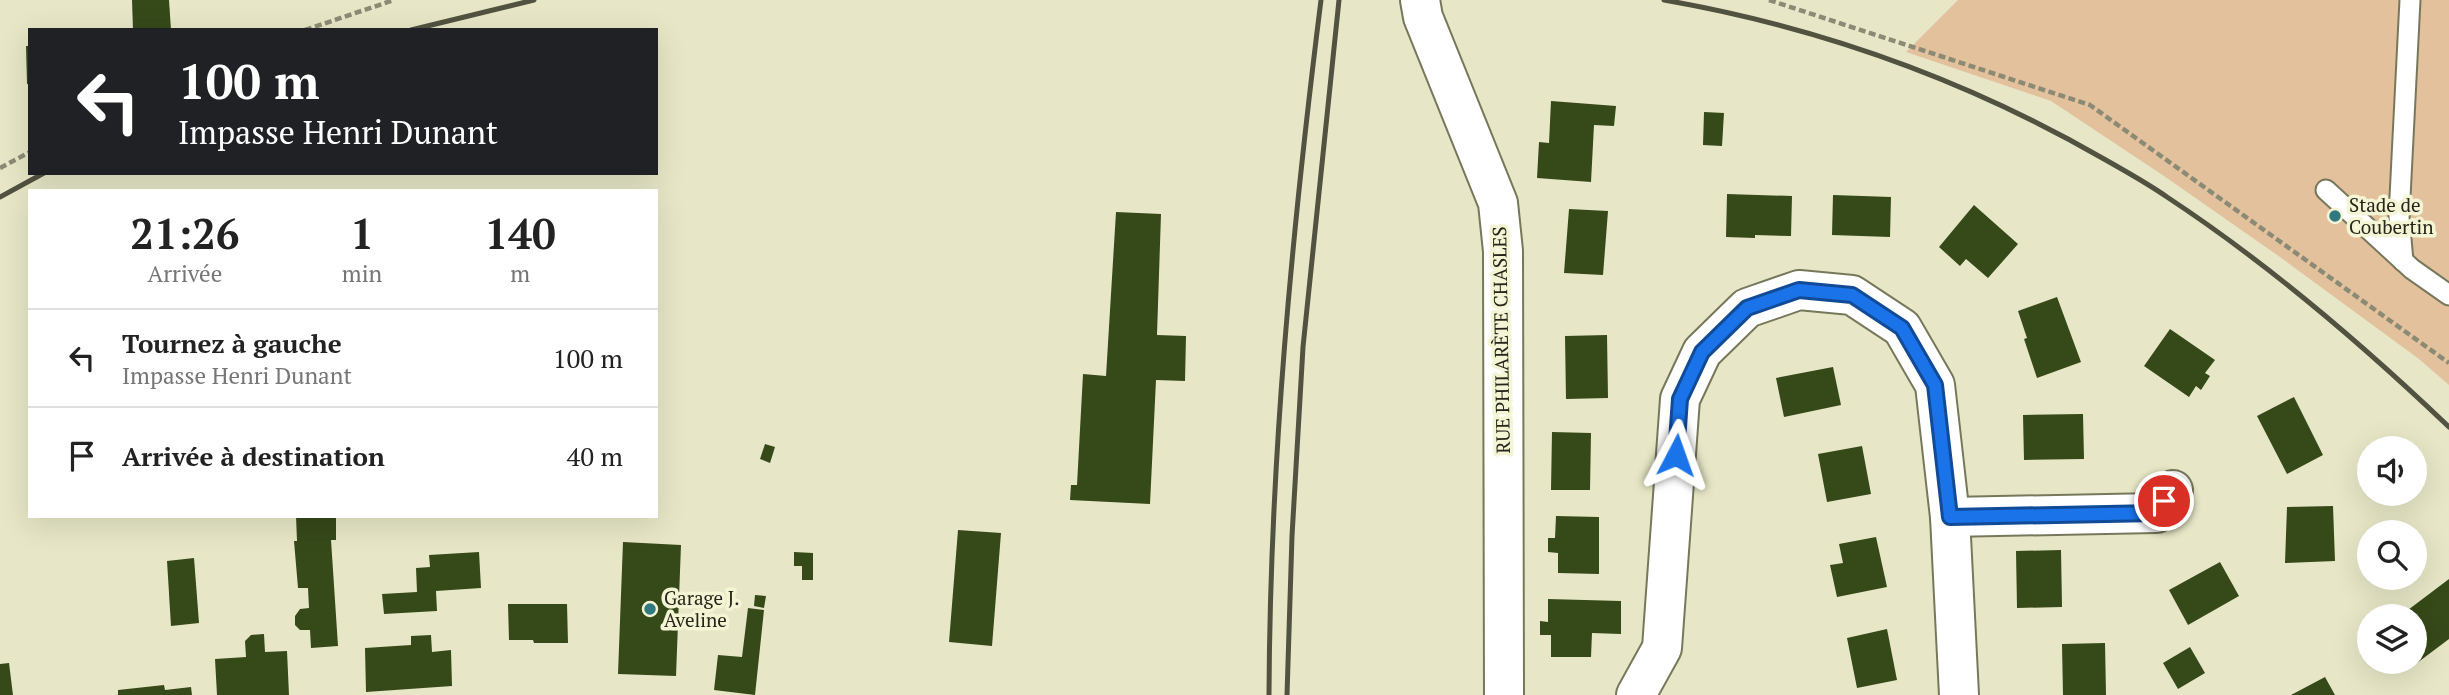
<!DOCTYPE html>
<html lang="fr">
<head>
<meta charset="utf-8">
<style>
	:root { --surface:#fff; --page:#f2f2f2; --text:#222; --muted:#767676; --line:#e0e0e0 }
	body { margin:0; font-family:"PT Serif",serif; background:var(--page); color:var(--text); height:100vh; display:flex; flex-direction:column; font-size:26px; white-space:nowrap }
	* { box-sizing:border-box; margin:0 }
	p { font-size:23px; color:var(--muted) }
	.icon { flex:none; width:38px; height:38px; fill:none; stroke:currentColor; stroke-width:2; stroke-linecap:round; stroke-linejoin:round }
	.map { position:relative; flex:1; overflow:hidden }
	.details { position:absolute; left:28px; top:189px; width:630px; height:329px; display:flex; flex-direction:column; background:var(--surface); border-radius:0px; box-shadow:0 7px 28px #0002 }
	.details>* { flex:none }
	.banner { position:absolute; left:28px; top:28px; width:630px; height:147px; border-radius:0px; box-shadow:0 7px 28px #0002; background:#202124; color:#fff; overflow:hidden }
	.buttons { position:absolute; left:2357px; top:436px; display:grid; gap:14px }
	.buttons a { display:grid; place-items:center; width:70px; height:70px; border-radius:50%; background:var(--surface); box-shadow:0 7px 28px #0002; font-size:35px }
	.pin { position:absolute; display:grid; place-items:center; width:60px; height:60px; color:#fff; margin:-30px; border:4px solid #fff; border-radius:50%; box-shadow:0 2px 7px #0007 }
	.me { position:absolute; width:77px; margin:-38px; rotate:4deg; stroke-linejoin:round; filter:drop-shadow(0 0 5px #0008) }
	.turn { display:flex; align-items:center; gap:24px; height:147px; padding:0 35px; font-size:32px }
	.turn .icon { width:91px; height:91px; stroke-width:2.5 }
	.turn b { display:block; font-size:49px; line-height:60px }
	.eta { display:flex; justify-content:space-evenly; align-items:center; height:119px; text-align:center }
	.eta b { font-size:42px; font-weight:700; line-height:49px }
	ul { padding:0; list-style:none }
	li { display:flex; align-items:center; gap:21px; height:98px; padding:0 35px; border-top:2px solid var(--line) }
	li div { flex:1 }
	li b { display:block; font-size:26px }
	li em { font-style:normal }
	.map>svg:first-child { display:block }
	.green { fill:#e2c19c }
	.building { fill:#364919 }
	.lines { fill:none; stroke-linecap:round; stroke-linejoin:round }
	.lane-casing { stroke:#77785b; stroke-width:23 }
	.street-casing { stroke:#77785b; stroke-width:42 }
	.path { stroke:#8b8b75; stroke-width:4.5; stroke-dasharray:7 3.5; stroke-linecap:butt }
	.lane { stroke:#fff; stroke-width:19 }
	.street { stroke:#fff; stroke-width:38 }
	.rail { stroke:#525241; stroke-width:5 }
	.route-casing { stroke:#114b97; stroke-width:18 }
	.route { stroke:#1a73e8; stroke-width:12 }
	.poi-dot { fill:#317981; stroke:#f4f5d4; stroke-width:2.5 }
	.labels { text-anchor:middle; stroke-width:7; stroke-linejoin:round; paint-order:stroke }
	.poi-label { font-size:19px; fill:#252519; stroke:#f4f5d4; text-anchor:start }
	.street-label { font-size:19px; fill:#252519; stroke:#f4f5d4 }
</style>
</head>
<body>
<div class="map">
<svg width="2449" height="695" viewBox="0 0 2449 695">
	<rect width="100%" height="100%" fill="#e7e7c7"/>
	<!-- green -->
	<path class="green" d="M1958,0H2449V385L2419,359L2280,257L2164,176L2051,101L1906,52Z"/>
	<!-- building -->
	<g class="building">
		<path d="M132,0H169L171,30H133Z"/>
		<path d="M26,46H30V84H27Z"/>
		<path d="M1551,101L1616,106L1614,126L1594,125L1591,182L1537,178L1539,142L1549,143Z"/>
		<path d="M1704,112L1724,113L1722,146L1703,145Z"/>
		<path d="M1727,194L1792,196L1791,236L1755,235V238L1726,237Z"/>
		<path d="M1833,195L1891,197L1890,237L1832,235Z"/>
		<path d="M1974,205L2018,244L1988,278L1966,259L1960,266L1939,247Z"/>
		<path d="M1569,209L1608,211L1603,275L1564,273Z"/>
		<path d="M1116,212L1161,214L1157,335L1186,336L1185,381L1156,380L1150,504L1070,500L1071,485H1077L1083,374L1106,376Z"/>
		<path d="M2057,297L2081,362L2037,378L2024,339L2027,338L2018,311Z"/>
		<path d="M2170,329L2215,360L2205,373L2210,376L2201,390L2196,386L2189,397L2144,366Z"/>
		<path d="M1607,335L1608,398L1566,399L1565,336Z"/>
		<path d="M1833,367L1841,405L1784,417L1776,378Z"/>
		<path d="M2294,397L2323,455L2287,474L2257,416Z"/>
		<path d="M2083,414L2084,459L2024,460L2023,415Z"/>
		<path d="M1552,432L1591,433L1590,490H1551Z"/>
		<path d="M765,444L775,447L770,463L760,459Z"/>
		<path d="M1862,446L1871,494L1827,502L1818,454Z"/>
		<path d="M2333,506L2335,561L2285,563L2287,507Z"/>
		<path d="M296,516H336V540H331L338,646L311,648L310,630H300L295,625V616L300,609L309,608L308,588H298L294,541H297Z"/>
		<path d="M1556,516L1599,517V574L1558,573V553L1548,552V538H1555Z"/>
		<path d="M958,530L1001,533L992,646L949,642Z"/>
		<path d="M1876,537L1887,587L1837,597L1830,565L1843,563L1839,544Z"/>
		<path d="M623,542L681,545L676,676L618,674Z"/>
		<path d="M2061,550L2062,607L2017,608L2016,551Z"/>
		<path d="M479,552L481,588L436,591L437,611L384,614L382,594L417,592L416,568L430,567L429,555Z"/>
		<path d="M794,552L813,553V580H802V566H794Z"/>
		<path d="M194,558L199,623L171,626L167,561Z"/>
		<path d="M2220,562L2239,596L2188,625L2169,590Z"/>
		<path d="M2449,579V639L2417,663L2415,660V616H2400Z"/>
		<path d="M755,595L766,596L764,608L754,606Z"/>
		<path d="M1548,599L1621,601V634L1592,633L1591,657H1551V635H1540V621L1548,622Z"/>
		<path d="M508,604H567L568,643H534L533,640H509Z"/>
		<path d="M748,608L764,610L755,695L714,690L718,655L742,657Z"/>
		<path d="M1887,629L1897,680L1857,688L1847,638Z"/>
		<path d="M264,634L265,652L287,651L289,695H217L215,659L246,657L245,641L251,635Z"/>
		<path d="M431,635L432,652L451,650L452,686L366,692L365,648L411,645V636Z"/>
		<path d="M2105,643L2106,695H2063L2062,644Z"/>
		<path d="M2190,647L2205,673L2178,689L2163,663Z"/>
		<path d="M9,663L13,695H0V664Z"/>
		<path d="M2325,677L2335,695H2291Z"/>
		<path d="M164,685L165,690L191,687L192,695H118V690Z"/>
	</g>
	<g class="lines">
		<defs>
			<g id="lane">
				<path d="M2326,190L2412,269L2449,295"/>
				<path d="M2403,261L2399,217L2410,0"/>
			</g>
			<g id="street">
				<path d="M1420,0L1423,17L1498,203L1503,251L1504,695"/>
				<path d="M1950,517L2156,513L2173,490"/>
				<path d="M1636,695L1662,648L1680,399L1702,352L1747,308L1799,290L1852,295L1902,328L1935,385L1950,517L1959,695"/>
			</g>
		</defs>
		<!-- lane casing -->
		<use href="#lane" class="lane-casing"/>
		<!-- street casing -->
		<use href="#street" class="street-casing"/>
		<!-- path -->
		<g class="path">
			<path d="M1769,0L2090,105L2449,363"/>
			<path d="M305,30L394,0"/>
			<path d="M0,168L30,152"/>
		</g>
		<!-- lane -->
		<use href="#lane" class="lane"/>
		<!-- street -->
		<use href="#street" class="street"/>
		<!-- rail -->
		<g class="rail">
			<path d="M1664,0C1819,27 1967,80 2104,159C2125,171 2147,183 2167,197C2269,264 2361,343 2449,427"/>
			<path d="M411,30L534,0"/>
			<path d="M0,197L44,173"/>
			<path d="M1269,695C1270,462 1292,231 1321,0"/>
			<path d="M1287,695L1292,536L1303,347L1339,0"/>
		</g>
	</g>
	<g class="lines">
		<defs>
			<path id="route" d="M1676,455L1680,399L1702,352L1747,308L1799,290L1852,295L1902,328L1935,385L1950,517L2156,513L2164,501"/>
		</defs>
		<!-- route casing -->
		<use href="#route" class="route-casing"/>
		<!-- route -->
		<use href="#route" class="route"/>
	</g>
	<!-- markers -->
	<g class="poi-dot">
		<circle cx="2335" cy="216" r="7"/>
		<circle cx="650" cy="609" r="7"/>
	</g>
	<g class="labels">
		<!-- poi labels -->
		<g class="poi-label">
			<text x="2349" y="212">Stade de<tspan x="2349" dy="22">Coubertin</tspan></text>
			<text x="664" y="605">Garage J.<tspan x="664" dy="22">Aveline</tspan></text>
		</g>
		<!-- street labels -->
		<g class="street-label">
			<text transform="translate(1501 340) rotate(-91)" y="7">RUE PHILARÈTE CHASLES</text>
		</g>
	</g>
</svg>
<div class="buttons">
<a><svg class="icon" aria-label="sound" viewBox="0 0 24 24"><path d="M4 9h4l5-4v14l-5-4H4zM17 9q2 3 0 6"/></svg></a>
<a><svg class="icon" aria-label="search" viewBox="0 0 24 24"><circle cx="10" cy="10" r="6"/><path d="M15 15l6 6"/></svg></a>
<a><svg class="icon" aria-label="layers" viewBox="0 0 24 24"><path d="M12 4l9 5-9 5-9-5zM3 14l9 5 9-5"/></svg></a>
</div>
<div class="pin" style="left:2164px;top:501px;background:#d93025"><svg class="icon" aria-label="arrive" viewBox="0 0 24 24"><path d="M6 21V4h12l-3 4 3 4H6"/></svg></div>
<svg class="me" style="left:1676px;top:455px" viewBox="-20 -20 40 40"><path d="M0-17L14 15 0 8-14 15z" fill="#1a73e8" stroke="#fff" stroke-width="4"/></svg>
<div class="banner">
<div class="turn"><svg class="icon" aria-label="left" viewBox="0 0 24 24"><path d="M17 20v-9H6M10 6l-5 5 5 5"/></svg><div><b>100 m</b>Impasse Henri Dunant</div></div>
</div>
<section class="details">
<div class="eta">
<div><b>21:26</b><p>Arrivée</p></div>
<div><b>1</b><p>min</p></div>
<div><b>140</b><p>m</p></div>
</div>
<ul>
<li><svg class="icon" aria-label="left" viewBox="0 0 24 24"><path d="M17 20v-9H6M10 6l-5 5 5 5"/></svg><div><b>Tournez à gauche</b><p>Impasse Henri Dunant</p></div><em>100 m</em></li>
<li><svg class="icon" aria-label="arrive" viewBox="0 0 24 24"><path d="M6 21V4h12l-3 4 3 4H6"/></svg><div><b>Arrivée à destination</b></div><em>40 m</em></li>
</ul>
</section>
</div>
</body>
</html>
